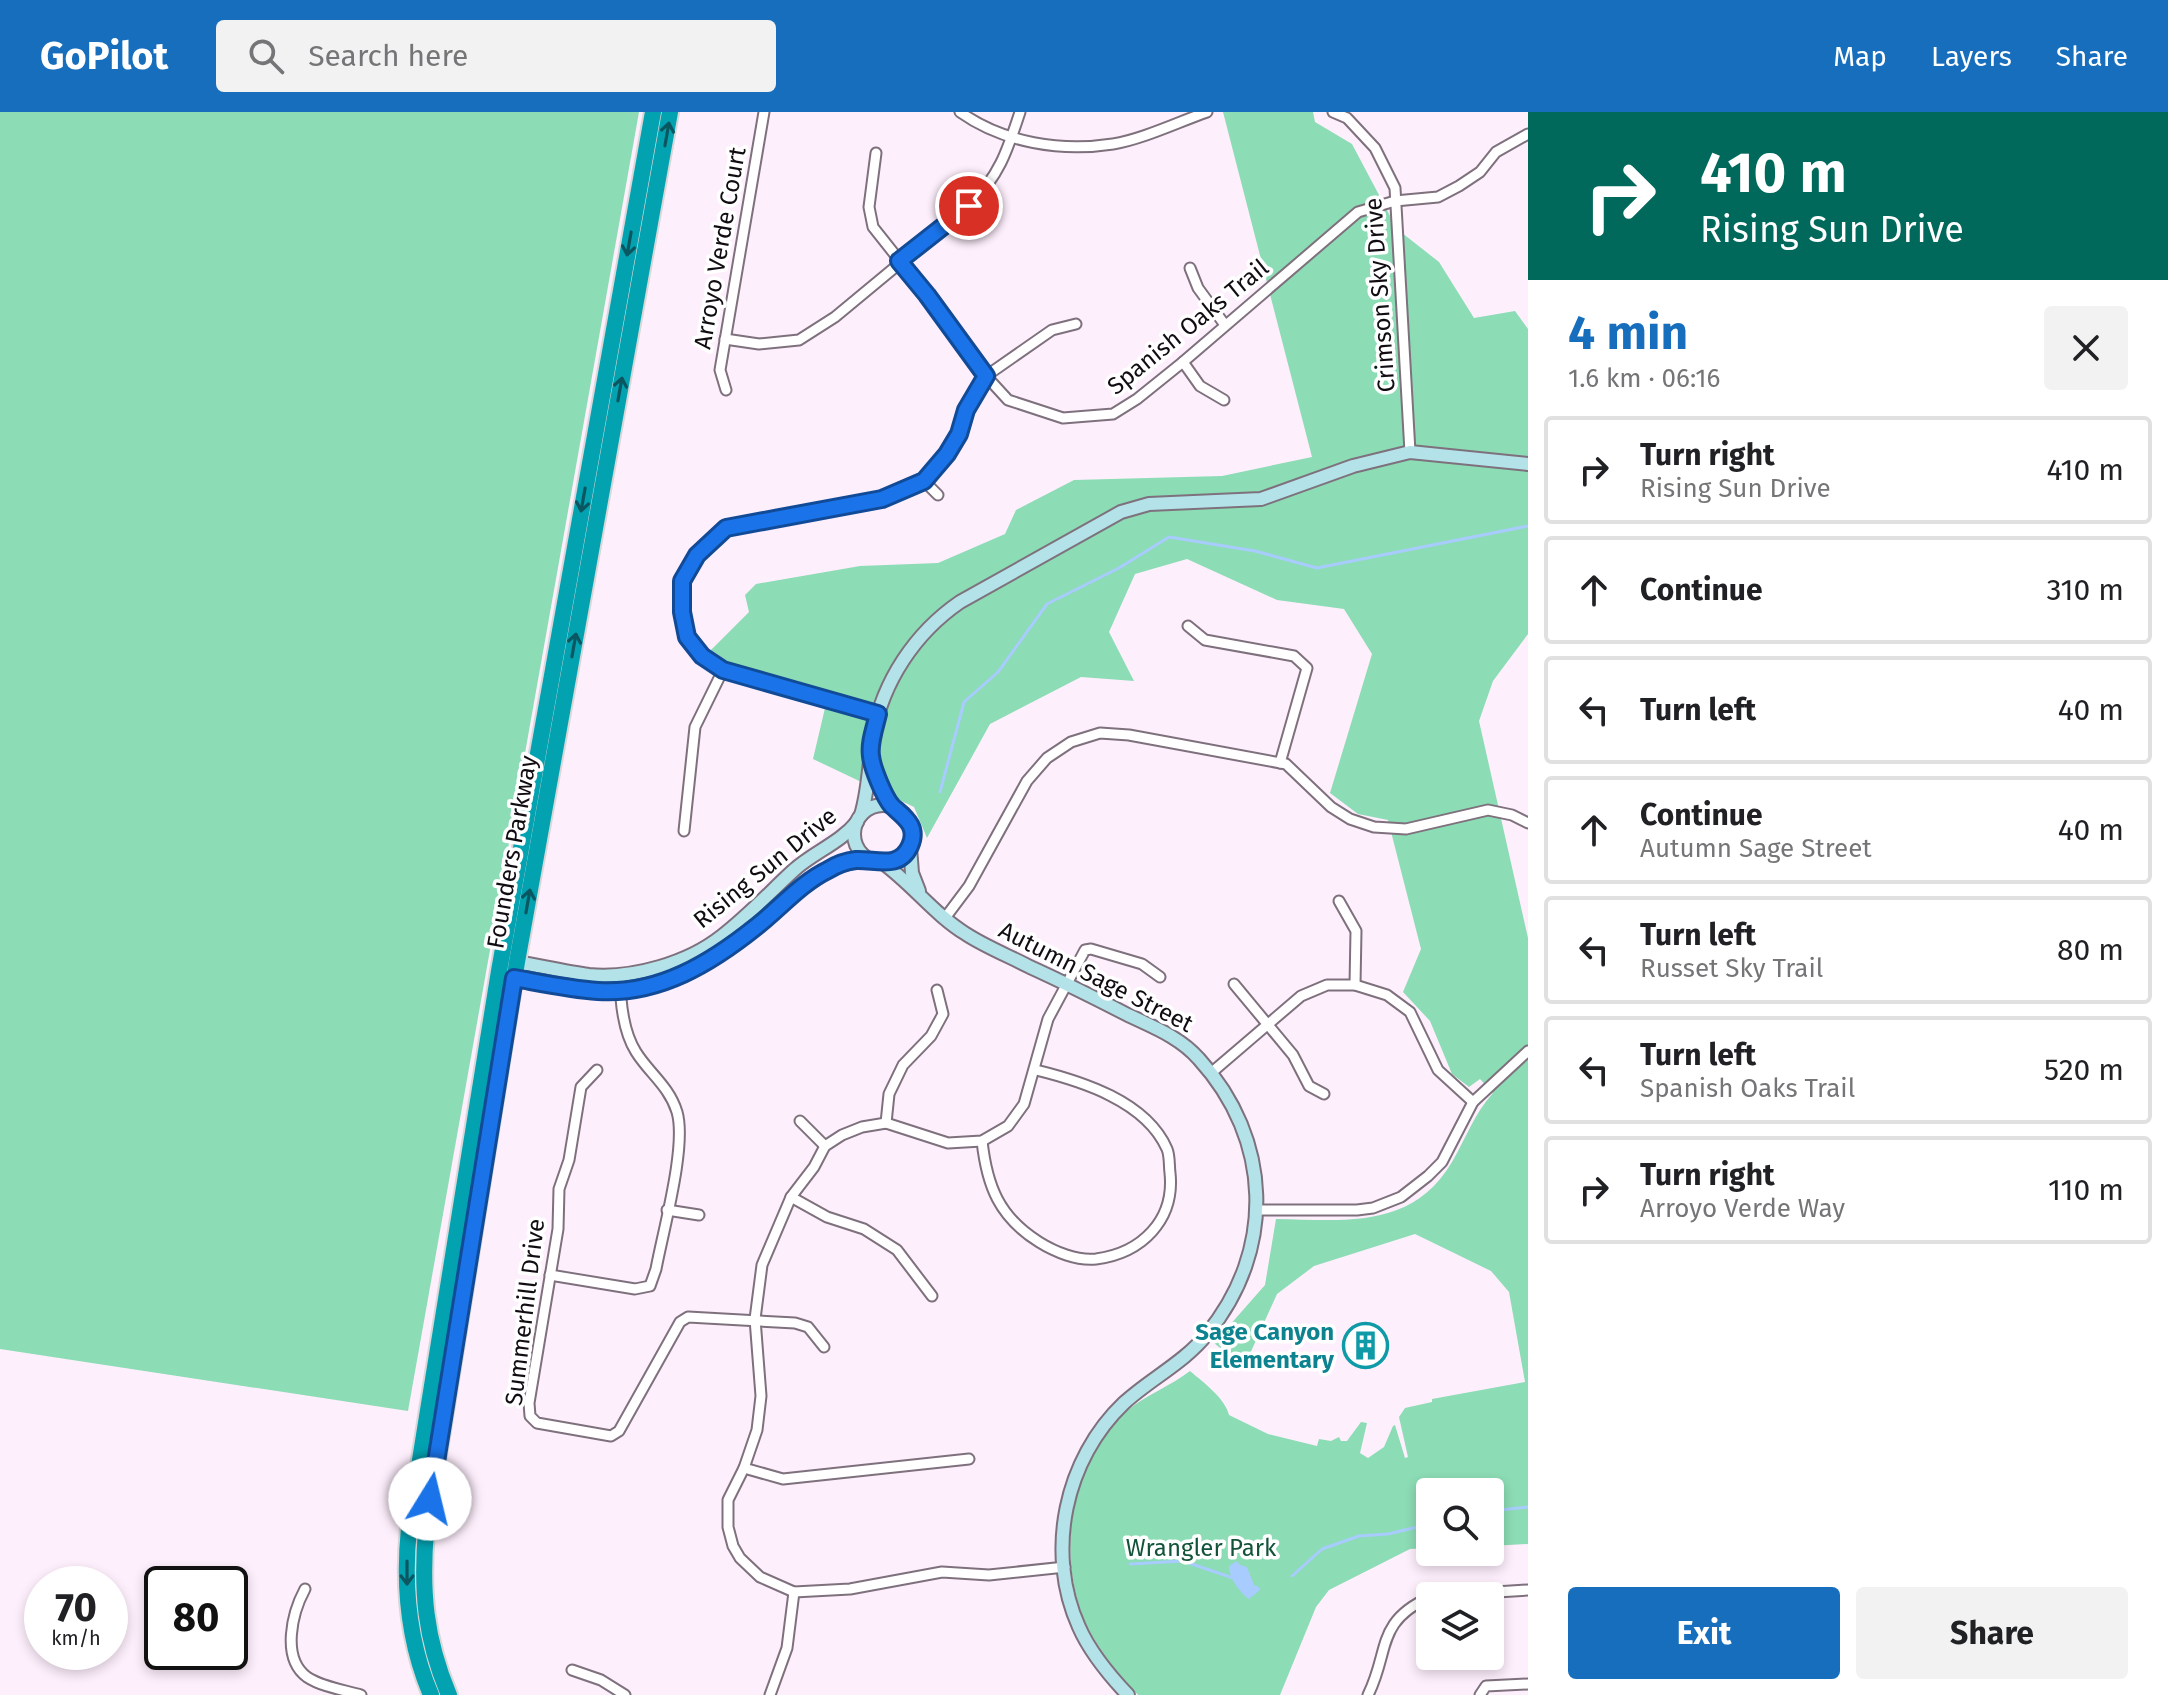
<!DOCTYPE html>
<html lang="en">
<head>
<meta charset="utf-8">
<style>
	:root { --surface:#fff; --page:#f2f2f2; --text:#202124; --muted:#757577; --line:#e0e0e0; --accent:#176ebc }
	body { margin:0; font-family:"Fira Sans",sans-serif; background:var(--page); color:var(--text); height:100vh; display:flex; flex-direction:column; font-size:30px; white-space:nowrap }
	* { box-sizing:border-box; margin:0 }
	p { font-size:26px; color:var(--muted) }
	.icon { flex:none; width:44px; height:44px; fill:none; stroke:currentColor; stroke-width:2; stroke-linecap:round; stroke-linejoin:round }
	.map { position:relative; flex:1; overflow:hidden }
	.sheet { display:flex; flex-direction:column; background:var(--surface); width:640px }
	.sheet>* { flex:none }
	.top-card { background:#00695c; color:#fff; overflow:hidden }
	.fabs { position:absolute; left:1416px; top:1366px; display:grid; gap:16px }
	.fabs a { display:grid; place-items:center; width:88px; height:88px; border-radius:8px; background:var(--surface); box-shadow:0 4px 12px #0003; font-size:40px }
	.speed { position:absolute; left:24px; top:1454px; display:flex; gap:16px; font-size:40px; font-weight:700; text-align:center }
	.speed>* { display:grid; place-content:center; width:104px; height:104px; border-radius:50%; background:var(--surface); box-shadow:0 4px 12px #0003; line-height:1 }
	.speed small { font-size:20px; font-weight:400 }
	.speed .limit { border:4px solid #111; border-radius:12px; background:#fff; color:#111 }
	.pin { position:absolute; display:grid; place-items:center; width:68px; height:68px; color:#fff; margin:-34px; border:4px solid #fff; border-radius:50%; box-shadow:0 2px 8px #0007 }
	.me { position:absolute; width:88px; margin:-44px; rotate:9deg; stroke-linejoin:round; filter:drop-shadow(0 0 6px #0008) }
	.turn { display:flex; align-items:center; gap:28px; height:168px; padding:0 40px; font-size:36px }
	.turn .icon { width:104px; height:104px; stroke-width:2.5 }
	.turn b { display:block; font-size:56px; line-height:68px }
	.round { display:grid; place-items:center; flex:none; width:84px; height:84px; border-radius:8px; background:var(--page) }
	.overview { display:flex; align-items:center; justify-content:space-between; height:136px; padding:0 40px }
	h1 { font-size:48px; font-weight:700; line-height:60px; color:var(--accent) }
	.button { display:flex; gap:16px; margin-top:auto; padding:16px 40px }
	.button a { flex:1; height:92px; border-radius:8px; background:var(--accent); color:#fff; font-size:32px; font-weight:700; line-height:92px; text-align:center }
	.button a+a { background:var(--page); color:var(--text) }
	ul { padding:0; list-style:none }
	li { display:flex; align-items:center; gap:24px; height:108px; margin:0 16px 12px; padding:0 24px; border:4px solid var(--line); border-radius:8px }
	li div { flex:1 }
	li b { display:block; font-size:30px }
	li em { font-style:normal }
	header { display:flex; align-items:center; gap:48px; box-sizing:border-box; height:112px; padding:0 40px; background:var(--accent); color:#fff }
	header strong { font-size:38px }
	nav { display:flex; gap:44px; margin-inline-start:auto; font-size:28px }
	.search { width:560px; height:72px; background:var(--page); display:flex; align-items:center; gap:20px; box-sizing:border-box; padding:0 28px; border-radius:8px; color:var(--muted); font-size:30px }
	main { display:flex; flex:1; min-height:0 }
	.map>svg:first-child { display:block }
	.green { fill:#8cdcb5 }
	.water { fill:#a7ccfd }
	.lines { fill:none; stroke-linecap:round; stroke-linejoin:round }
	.stream { stroke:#a7ccfd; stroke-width:3 }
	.street-casing { stroke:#7e717d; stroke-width:13 }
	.secondary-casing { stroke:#7e717d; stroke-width:16 }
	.highway-casing { stroke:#d9d8d9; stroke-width:20 }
	.street { stroke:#fff; stroke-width:9 }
	.secondary { stroke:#b3e3e8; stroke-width:12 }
	.highway { stroke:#02a2b1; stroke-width:16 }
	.oneway { stroke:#0a5761 }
	.route-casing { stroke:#114b97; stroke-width:20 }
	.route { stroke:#1a73e8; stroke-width:14 }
	.labels { text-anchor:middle; stroke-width:7; stroke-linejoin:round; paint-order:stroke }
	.street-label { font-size:24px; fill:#110c11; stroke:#fff }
	.culture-label { font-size:24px; font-weight:bold; fill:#0d838f; stroke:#fff; text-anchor:end }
	.park-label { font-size:24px; fill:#125339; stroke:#fff }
</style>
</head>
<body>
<header>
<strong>GoPilot</strong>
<div class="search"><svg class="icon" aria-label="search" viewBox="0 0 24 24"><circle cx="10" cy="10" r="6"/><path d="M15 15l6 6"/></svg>Search here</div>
<nav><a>Map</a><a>Layers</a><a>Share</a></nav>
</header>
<main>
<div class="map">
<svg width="1528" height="1583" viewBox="0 0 1528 1583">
	<rect width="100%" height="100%" fill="#feeffd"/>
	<!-- green -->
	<g class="green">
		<path d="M0,0H639L408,1299L0,1237Z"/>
		<path d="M1223,0H1313L1315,10L1352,32L1397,117L1439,150L1474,206L1515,199L1528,217V522L1493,569L1479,609L1528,826V1432L1490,1434V1380H1430V1436L1410,1437L1329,1478L1316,1495L1280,1583H1138C1118,1562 1100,1540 1087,1514C1055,1446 1069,1348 1128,1298C1146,1283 1172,1273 1190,1259C1204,1271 1225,1286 1229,1303L1268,1322L1317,1334L1319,1327L1331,1329L1339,1325L1341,1329H1347L1361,1310L1367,1311L1360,1341L1368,1346L1384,1335L1393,1314L1395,1313L1405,1346L1408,1345L1399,1305L1405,1296L1432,1290V1287L1525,1270L1509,1180L1491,1159L1415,1122L1314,1154L1277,1182L1244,1255L1214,1231L1265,1173L1276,1107C1344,1108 1412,1118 1452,1050C1466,1026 1474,1002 1493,981L1480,967L1469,975L1452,962L1430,909L1403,880L1421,837L1388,708L1358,702L1330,681L1372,542L1344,497L1277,488L1187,447L1135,462L1109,520L1134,569L1081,565L990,612L927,726L914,695L813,647L829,579L733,553L711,538L749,500L745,483L756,472L860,454L938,451L1005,422L1016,398L1074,368L1222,364L1312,345Z"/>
	</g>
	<!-- water -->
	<path class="water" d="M1237,1449L1240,1453L1247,1455L1254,1473L1259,1475L1260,1478L1249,1487C1240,1481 1229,1466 1229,1454Z"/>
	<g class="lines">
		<!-- stream -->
		<g class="stream">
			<path d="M940,680L964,590L998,560L1047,492L1119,456L1169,425L1255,439L1317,456L1528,414"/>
			<path d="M1490,1399L1528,1395"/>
			<path d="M1130,1452L1183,1449L1233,1466"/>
			<path d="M1292,1464L1322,1437L1359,1424L1388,1422L1430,1412"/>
		</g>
		<defs>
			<g id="street">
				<path d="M960,0C1004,31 1061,40 1113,32C1143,27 1178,10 1207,0"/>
				<path d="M1333,0L1347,6L1375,36L1395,76L1410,340"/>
				<path d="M876,41L869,95L873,115L927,183L986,264L1008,288L1063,306L1113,302L1137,287L1183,250L1358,100L1395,89L1438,85L1459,74L1480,60L1496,40L1528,22"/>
				<path d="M1190,156L1198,176L1225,213"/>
				<path d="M725,227L759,232L799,228L835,205L969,94C999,64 1007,40 1020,0"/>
				<path d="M1183,250L1200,274L1224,288"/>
				<path d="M726,278L720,258L764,0"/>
				<path d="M924,369L938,383"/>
				<path d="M1188,514L1205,528L1294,544L1307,556L1280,651"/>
				<path d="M878,602L723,558L702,544L687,525L682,500V469L697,443L726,416L882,387L924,369L947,342L959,322L966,298L986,264L1052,218L1076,212"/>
				<path d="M684,719L695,615L723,558"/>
				<path d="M1339,789L1356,819L1355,873"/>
				<path d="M945,806L969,774L1027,669L1047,646L1071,630L1100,621L1129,623L1286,652L1331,695L1350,707L1374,715L1406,717L1488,698L1512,703L1528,711"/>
				<path d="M1234,872L1293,943L1309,974L1324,982"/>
				<path d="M597,958L581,975L569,1048L559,1077L558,1117L529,1291L530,1304L537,1311L611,1324L619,1319L680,1210L688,1205L795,1211L808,1215L824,1235"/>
				<path d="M1211,961L1301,884L1327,873H1355L1387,883L1410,900L1438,958L1473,990"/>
				<path d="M800,1009L825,1034"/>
				<path d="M886,1011L889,982L903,953L931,924L943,902L937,878"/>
				<path d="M982,1029C987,1074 999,1105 1039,1130C1055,1140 1077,1149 1096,1147C1142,1141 1175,1108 1170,1061C1169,1054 1170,1044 1167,1037C1146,989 1081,969 1036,958"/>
				<path d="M791,1085L827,1105L864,1117L897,1138L932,1184"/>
				<path d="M667,1098L699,1103"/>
				<path d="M1258,1098H1357L1373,1096L1401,1085L1428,1064L1442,1050L1473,990L1528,939"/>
				<path d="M550,1163L635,1177L650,1174L656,1157C663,1119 687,1034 677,1000C669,974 649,961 636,940C622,918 620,887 620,862"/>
				<path d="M744,1356L783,1367L969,1347"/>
				<path d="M1065,1455L989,1463L942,1460L850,1477L794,1480L760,1465L740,1446L733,1434L728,1415V1388L744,1356L757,1318L761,1284L755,1207L762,1153L791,1085L814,1055L825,1034L842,1023L862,1015L886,1011L948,1031L982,1029L1008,1014L1024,992L1048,907L1085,838L1091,837L1142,852L1160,865"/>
				<path d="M305,1477C292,1501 281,1546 307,1565C322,1575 344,1578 361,1583"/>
				<path d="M1433,1484L1528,1478"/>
				<path d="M572,1558L601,1568L625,1583"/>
				<path d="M770,1583L787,1536L794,1480"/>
				<path d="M1368,1583C1390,1539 1375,1510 1430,1485"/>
				<path d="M1480,1583L1486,1574L1528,1572"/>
			</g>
			<g id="secondary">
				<path d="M872,647L881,672L893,695"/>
				<circle cx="883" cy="722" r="29"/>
				<path d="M861,703C869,677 869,650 873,623C883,569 915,521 960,490L1121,400L1149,392L1261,387L1353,354L1410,340L1528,352"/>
				<path d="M910,735L912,761L919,779"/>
				<path d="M883,751C912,772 935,803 966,822C986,835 1009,844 1030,855C1063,870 1095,886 1128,903C1153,915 1180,925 1199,947C1272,1027 1276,1138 1207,1222C1185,1250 1150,1267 1124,1291C1065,1347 1045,1440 1079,1515C1090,1540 1109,1563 1128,1583"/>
				<path d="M512,852L517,850C541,854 565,860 589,863C633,867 688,851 722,824C748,804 770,780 794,758C814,740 840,731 857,710"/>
				<path d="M509,863C528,872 554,873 574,876C652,887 705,858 763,810C796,782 824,748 871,748"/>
			</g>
			<g id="highway">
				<path d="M431,1583C408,1529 403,1474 409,1416L499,859L653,0"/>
				<path d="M449,1583C425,1526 421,1479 426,1418L517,850L670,0"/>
			</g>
		</defs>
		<!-- street casing -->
		<use href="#street" class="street-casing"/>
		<!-- secondary casing -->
		<use href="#secondary" class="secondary-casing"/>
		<!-- highway casing -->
		<use href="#highway" class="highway-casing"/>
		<!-- street -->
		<use href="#street" class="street"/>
		<!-- secondary -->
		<use href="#secondary" class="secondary"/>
		<!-- highway -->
		<use href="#highway" class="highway"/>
	</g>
	<!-- one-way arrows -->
	<defs><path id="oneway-shaft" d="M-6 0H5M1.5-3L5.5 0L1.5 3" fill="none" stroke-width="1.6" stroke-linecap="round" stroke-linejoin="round" transform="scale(2)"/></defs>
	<g class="oneway">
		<use href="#oneway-shaft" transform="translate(667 22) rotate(-80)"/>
		<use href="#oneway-shaft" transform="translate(629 132) rotate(100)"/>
		<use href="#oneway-shaft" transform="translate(620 277) rotate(-80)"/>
		<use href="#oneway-shaft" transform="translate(583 388) rotate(100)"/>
		<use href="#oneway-shaft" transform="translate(574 533) rotate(-80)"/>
		<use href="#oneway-shaft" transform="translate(528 789) rotate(-80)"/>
		<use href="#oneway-shaft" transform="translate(407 1461) rotate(90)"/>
	</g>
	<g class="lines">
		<defs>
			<path id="route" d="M430,1387L514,866C542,871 570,877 598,879C659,883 711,851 757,814C780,796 801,771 828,758C836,753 847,749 856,748C876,747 899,758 910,734C919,714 904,705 892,694C884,685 872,655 871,644C869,631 875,615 878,602L723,558L702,544L687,525L682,500V469L697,443L726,416L882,387L924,369L947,342L959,322L966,298L986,264L927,183L899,149L969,94"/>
		</defs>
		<!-- route casing -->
		<use href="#route" class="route-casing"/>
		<!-- route -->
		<use href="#route" class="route"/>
	</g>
	<!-- icons -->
	<defs>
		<symbol id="building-ring" viewBox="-11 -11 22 22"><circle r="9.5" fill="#fff" stroke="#0f9aa8" stroke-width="1.5"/><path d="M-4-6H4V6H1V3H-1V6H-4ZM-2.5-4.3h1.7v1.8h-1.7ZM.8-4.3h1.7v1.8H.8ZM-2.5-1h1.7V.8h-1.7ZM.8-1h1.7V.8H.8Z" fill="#0f9aa8"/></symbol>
	</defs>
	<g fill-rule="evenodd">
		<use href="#building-ring" x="1340" y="1208" width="51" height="51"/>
	</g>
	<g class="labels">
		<!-- street labels -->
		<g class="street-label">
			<text transform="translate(720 136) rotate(-80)" y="8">Arroyo Verde Court</text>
			<text transform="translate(1380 183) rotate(-94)" y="8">Crimson Sky Drive</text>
			<text transform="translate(1188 215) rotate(-39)" y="8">Spanish Oaks Trail</text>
			<text transform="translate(512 740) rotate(-80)" y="8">Founders Parkway</text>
			<text transform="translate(765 756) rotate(-39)" y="8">Rising Sun Drive</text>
			<text transform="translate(1096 865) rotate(27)" y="8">Autumn Sage Street</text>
			<text transform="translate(525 1200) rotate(-83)" y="8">Summerhill Drive</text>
		</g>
		<!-- culture labels -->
		<g class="culture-label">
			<text x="1334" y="1228">Sage Canyon<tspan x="1334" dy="28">Elementary</tspan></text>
		</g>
		<!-- park labels -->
		<g class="park-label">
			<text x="1201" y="1444">Wrangler Park</text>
		</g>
	</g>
</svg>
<div class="fabs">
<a><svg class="icon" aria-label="search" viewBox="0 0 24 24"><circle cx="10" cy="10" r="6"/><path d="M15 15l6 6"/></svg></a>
<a><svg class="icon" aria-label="layers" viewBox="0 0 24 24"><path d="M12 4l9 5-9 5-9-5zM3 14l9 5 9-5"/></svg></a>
</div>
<div class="speed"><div>70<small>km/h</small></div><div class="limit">80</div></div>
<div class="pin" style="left:969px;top:94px;background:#d93025"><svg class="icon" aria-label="arrive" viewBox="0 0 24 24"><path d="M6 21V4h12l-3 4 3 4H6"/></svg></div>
<svg class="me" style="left:430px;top:1387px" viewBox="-20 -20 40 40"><circle r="19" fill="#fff"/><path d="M0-13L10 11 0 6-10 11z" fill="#1a73e8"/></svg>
</div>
<section class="sheet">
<div class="top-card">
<div class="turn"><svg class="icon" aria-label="right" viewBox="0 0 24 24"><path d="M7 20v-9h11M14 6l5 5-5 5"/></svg><div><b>410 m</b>Rising Sun Drive</div></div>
</div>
<div class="overview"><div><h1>4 min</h1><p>1.6 km · 06:16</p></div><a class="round"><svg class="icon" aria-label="close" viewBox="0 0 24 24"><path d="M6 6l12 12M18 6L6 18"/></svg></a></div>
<ul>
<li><svg class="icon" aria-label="right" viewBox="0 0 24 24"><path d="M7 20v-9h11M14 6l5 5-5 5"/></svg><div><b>Turn right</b><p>Rising Sun Drive</p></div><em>410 m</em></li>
<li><svg class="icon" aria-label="ahead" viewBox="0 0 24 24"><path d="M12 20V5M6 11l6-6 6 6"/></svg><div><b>Continue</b></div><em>310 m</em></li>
<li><svg class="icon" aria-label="left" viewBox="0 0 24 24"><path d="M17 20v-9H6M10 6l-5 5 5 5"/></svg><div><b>Turn left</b></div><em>40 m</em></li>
<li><svg class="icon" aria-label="ahead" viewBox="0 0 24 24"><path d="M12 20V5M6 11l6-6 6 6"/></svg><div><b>Continue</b><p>Autumn Sage Street</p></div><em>40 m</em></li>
<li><svg class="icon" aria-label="left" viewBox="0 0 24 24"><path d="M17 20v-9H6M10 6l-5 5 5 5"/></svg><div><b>Turn left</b><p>Russet Sky Trail</p></div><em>80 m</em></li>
<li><svg class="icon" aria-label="left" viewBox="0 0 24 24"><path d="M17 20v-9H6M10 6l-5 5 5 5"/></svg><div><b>Turn left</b><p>Spanish Oaks Trail</p></div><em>520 m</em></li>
<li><svg class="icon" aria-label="right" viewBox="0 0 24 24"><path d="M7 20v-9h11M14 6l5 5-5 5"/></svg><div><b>Turn right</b><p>Arroyo Verde Way</p></div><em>110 m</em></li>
</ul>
<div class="button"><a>Exit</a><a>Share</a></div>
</section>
</main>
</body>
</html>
